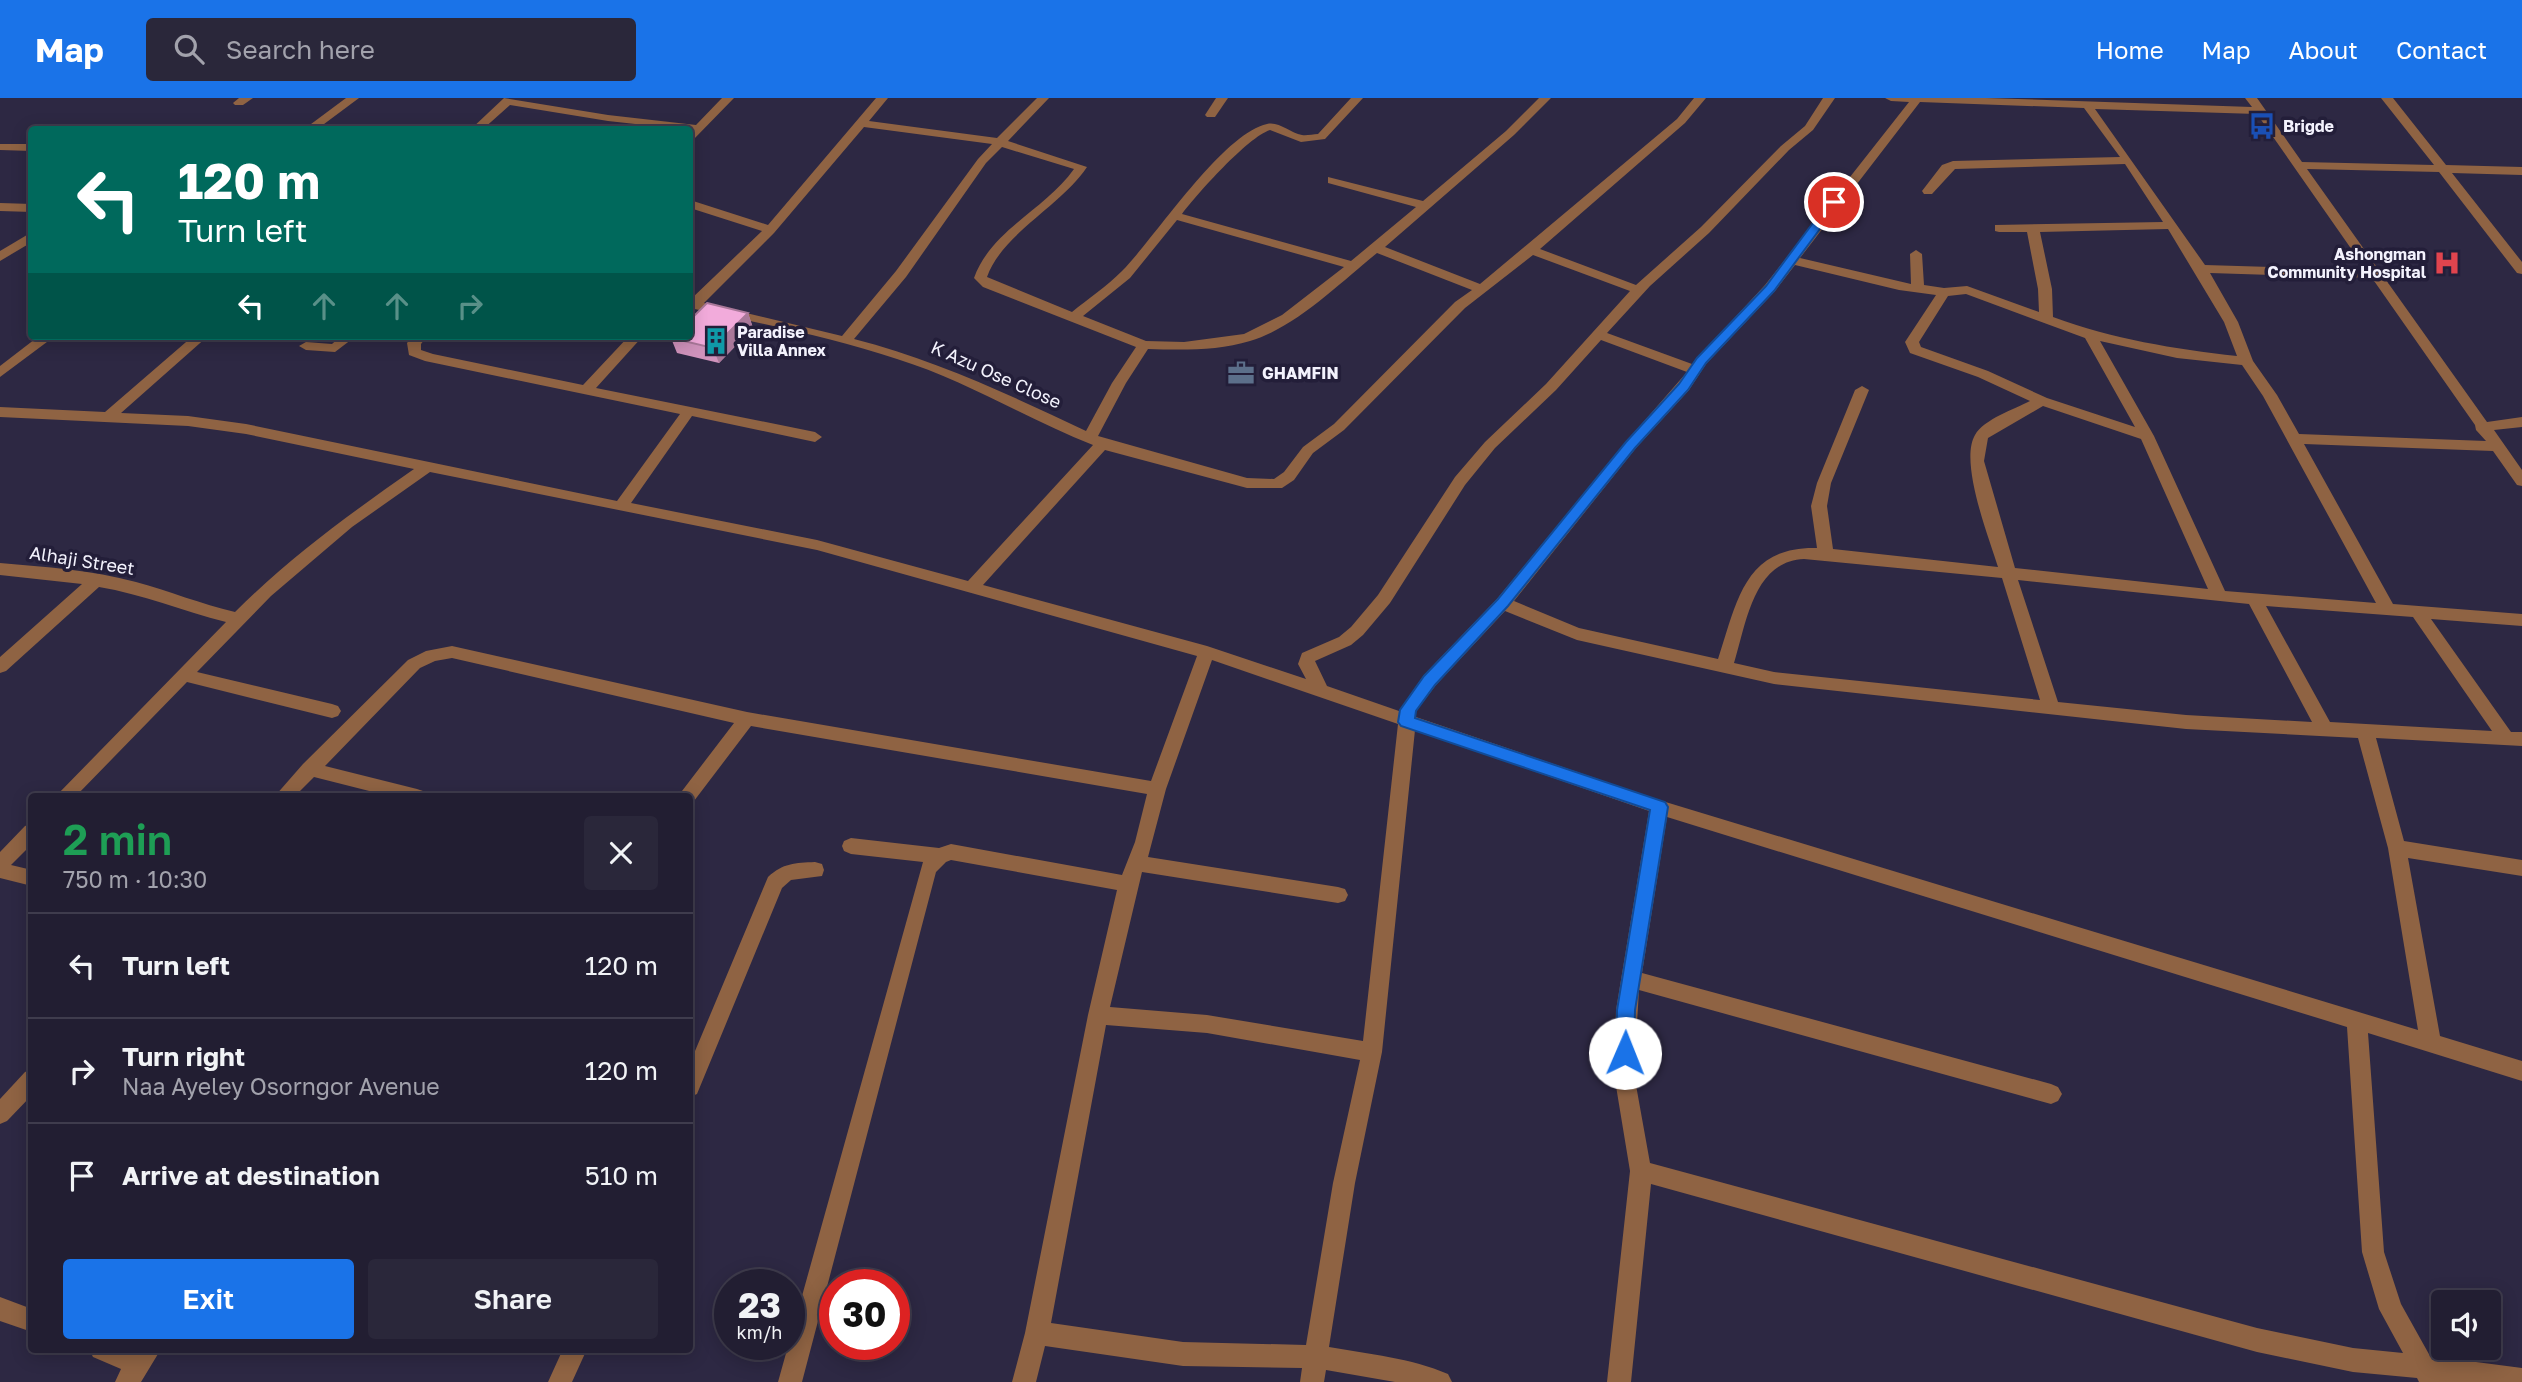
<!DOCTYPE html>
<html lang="en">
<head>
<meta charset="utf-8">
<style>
	:root { --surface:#221e32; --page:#2a273a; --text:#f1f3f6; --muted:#a2a2ac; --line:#3f3c4d; --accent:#1a73e8 }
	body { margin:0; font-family:"Golos Text",sans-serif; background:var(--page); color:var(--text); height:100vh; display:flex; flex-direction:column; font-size:26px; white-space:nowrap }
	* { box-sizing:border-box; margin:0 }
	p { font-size:23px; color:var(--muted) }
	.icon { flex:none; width:38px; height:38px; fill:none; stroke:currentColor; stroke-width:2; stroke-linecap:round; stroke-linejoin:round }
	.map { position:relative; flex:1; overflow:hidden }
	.details { position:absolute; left:28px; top:695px; width:665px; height:560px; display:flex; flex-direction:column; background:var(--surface); border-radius:7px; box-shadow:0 4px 18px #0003,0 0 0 2px var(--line) }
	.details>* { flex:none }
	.hud { position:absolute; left:28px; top:28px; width:665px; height:214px; border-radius:7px; box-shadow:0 4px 18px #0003,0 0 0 2px var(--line); background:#00695c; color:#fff; overflow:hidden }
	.buttons { position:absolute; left:2431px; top:1192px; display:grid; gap:14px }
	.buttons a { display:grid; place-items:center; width:70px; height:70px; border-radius:7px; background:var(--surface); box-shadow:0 4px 18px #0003,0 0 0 2px var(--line); font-size:35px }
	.speed { position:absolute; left:714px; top:1171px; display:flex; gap:14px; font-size:35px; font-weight:700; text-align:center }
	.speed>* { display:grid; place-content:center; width:91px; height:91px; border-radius:50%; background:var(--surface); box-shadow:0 4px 18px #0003,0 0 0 2px var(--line); line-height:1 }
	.speed small { font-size:18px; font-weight:400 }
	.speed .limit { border:10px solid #d22; background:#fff; color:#111 }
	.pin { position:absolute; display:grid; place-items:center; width:60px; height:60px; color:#fff; margin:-30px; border:4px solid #fff; border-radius:50%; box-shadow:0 2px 7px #0007 }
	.me { position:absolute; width:77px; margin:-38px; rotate:1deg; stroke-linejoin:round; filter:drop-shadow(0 0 5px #0008) }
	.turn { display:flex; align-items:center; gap:24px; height:147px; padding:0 35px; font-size:32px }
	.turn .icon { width:91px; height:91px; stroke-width:2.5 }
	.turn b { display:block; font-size:49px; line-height:60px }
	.lanes { display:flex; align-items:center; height:66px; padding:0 35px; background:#0003; justify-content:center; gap:35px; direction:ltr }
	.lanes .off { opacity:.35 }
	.round { display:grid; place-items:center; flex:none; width:74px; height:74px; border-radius:7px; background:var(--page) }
	.head { display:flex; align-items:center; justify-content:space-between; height:119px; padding:0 35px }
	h1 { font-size:42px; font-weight:600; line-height:52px; color:#1e9e55 }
	.action { display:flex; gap:14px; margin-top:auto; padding:14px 35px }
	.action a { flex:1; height:80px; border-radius:7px; background:var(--accent); color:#fff; font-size:28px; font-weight:600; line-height:80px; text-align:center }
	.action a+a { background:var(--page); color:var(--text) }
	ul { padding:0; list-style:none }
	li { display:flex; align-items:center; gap:21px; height:105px; padding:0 35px; border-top:2px solid var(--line) }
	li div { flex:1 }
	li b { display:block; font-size:26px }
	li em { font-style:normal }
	header { display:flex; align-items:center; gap:42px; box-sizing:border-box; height:98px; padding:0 35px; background:var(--accent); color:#fff }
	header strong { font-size:33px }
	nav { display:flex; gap:38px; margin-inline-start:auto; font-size:24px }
	.search { width:490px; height:63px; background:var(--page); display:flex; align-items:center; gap:18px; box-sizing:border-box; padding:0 24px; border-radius:7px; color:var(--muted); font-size:26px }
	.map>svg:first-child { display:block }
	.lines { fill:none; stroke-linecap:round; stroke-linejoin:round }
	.minor { fill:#8f6343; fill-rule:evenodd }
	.wall { fill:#d093bc }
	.shaded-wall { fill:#a97899 }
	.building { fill:#f2abdb; stroke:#a97899; stroke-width:2 }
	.route { fill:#1a73e8; stroke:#114b97; stroke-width:2 }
	.labels { text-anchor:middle; stroke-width:7; stroke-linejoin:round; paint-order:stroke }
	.far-poi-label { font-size:16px; font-weight:bold; fill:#f3f2fd; stroke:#231e39; text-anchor:start }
	.street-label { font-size:18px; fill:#f3f2fd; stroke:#231e39 }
</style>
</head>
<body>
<header>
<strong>Map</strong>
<div class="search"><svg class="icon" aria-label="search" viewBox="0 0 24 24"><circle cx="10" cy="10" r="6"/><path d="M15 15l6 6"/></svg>Search here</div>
<nav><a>Home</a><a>Map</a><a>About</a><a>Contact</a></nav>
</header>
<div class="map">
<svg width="2522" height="1284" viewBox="0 0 2522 1284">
	<rect width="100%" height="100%" fill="#2d2843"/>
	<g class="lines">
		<!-- minor -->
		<g class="minor">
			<path d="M239,0H253L243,7H235L233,5Z"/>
			<path d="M346,0H359L316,32H303Z"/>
			<path d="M504,0L608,17L696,27L722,0H734L694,41L690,42V32L608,23L510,7L482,32H470Z"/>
			<path d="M876,0H888L869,23L997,40L1037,0H1049L1008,43L1087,69C1061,108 1002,136 987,179L1072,214C1088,201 1107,188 1122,173C1155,140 1222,36 1267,26C1279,23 1290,35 1302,37C1306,38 1313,36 1318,36L1351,0H1363L1325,41L1301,44L1270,32C1248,39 1197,96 1182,116L1351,163L1416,109L1328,85V79L1423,103L1506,33L1539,0H1551L1514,37L1385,149L1480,186L1677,21L1694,0H1706L1685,25L1540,151L1636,187L1701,129L1781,48L1805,28L1823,0H1835L1813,32L1789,52L1709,135L1650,188L1607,235L1692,266L1765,187L1909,4L1891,3L1885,0H1986L2252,9L2245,0H2257L2302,64L2434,67L2381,0H2393L2446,67L2522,69V77L2452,75L2522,164V176L2517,175L2439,74L2307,71L2487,324L2522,319V329L2494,332L2522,372V388L2517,387L2493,353L2304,346L2393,506L2522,516V528L2431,521L2511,634H2522V648L2376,640L2404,743L2522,762V778L2408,760L2440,938L2522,963V983L2368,935L2384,1154L2401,1206L2430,1258L2522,1270V1284H2419L2417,1280L2353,1274L2257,1254L1651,1086L1631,1284H1607L1630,1073L1614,976L1616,912L1649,713L1415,632L1382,954L1355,1085L1329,1249C1369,1256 1411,1260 1448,1276L1452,1284H1395L1326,1272L1324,1284H1300L1302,1270L1183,1268L1045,1248L1036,1284H1012L1025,1235L1088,917L1117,792L951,762L946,764L936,774L802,1284H778L923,764L851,756L844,753L842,748L844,743L851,740L939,750L951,746L1122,777L1135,744L1147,696L751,628L694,703L690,705V698H679L682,693L734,625L452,560L435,563L420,570L325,668L417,691L423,693L426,698H389L314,679L295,698H275L303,666L408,562L426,553L452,548L747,614L1151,683L1197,558L817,452L430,374L352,429L271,498L197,574L332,606L338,608L341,613L338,618L332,620L187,584L76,698H56L226,524C183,513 142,496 99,489L6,573L0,575V559L82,486L0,477V465C45,469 92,472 136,484C169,493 201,506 235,514C289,460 351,415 414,371L246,336L188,328L0,319V309L105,314L193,238H208L121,315L188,318L246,326L617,403L680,316L425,263L409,257L407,245L413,238H427L421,246V252L433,256L583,287L629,238H643L596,290L815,334L822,339L815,344L692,318L631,405L817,442L968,483L1093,347C1027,321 965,282 897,261C830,239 759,225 690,210V202L762,133L690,110V102L768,127ZM1920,4L2084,10L2120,59L1953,63L1942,67L1922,93L1924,96H1932L1955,71L2125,66L2163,124L1995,127V133L1999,134H2027L2038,191L2039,214L1967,188L1944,190L1924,187L1922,156L1916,152L1910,156L1911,186L1800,160ZM2095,11L2257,16L2366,172L2205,167ZM864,29L992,46L978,61L896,173L842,238L704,205L774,135ZM1002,49L1074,71C1046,111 991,132 974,180L983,189L1136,249L1112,285L1086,333C1010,297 936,262 854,241L906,179L986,65ZM1177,122L1344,169L1282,217L1244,236L1184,244L1146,243L1083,218L1130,180ZM2168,131L2224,224L2237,258C2174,251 2113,241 2053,219L2052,191L2040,134ZM1377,155L1472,192L1455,204L1334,326L1303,349L1284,374L1274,381L1247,380L1098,338L1126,285L1148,251C1181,252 1218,253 1250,243C1295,230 1341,184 1377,155ZM1533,157L1630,193L1546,286L1485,344L1455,379L1378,497L1351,529L1339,539L1302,555L1298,566L1306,581L1207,548L983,487L1105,352L1247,390H1282L1294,382L1313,355L1344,332L1465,210ZM1795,167L1899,192L1936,197L1905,244L1910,255L1978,279L2030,303C2015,311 1984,321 1975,337C1959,364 1989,440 1998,469L1833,451L1827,408L1831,385L1869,292L1862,288L1855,292L1817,385L1811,408L1817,450C1744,448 1737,504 1718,561L1579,530L1514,503L1636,350L1689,292L1706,266L1775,193ZM2210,175L2372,180L2475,327L2476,332L2486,343L2299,336L2277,297L2253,263L2238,224ZM1966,196L2085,240L2135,329L2047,300L1988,273L1921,249L1919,244L1948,198ZM1601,242L1687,274L1626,344L1497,501L1424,577L1399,613L1327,588L1315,563L1351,547L1363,537L1390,505L1465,387L1495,350L1556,292ZM2100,243L2177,260L2242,267L2263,298L2376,505L2225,493L2154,338ZM2043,308L2141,341L2208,491L2015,470L1984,363L1988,340ZM1804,461L2002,480L2040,602L1774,574L1734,565C1746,527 1753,463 1804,461ZM2018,482L2249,506L2312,624L2186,617L2058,604ZM2266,508L2413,519L2492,633L2330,624ZM1505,513L1577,542L1774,586L2186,631L2358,640L2388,750L2418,932L1659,702L1416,619V613L1436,587ZM1212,562L1398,626L1363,943L1207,917L1110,909L1142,774L1338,805L1345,803L1348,797L1345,791L1338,789L1148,759L1166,691ZM1667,719L2347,929L2362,1154L2379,1211L2403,1255L2353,1250L2257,1230L1650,1065L1634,976L1639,892L2051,1006L2058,1003L2062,996L2058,989L2051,986L1642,875ZM1106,927L1207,935L1360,962L1333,1085L1306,1247L1183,1244L1051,1225Z"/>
			<path d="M1216,0H1228L1215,19H1207L1205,17Z"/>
			<path d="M0,46H32V53L0,52Z"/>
			<path d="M0,105L32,106V114L0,113Z"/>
			<path d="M32,134V144L0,163V153Z"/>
			<path d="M39,238H55L0,279V268Z"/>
			<path d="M341,238H356L335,254L306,252L299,248L306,244L332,246Z"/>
			<path d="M32,726V746L11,767L32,772V788L0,780V754L25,728Z"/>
			<path d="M815,764L822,766L824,772L822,778L791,782L782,790L697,996L690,999V965L768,779C783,765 795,765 815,764Z"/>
			<path d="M32,971V997L7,1023L0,1026V1001L25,974Z"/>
			<path d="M0,1199L32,1211V1234L0,1223Z"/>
			<path d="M89,1251H161L141,1284H115L121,1271L93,1259Z"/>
			<path d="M563,1251H587L572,1284H548Z"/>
		</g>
	</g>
	<!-- wall -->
	<path class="wall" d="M748,215L753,230L719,265L677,255L671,240Z"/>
	<!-- shaded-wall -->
	<path class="shaded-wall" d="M748,215L753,230L719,265L713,250Z"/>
	<!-- building -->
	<path class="building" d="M707,205L748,215L713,250L671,240L673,238H690V222Z"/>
	<!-- route -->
	<path class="route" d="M1830,102L1840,104L1774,193L1706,265L1688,292L1635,350L1508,508L1435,587L1416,613L1415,620L1665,704L1668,709L1635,912L1634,955L1632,961L1625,963L1618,961L1616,955L1617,912L1650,712L1401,628L1398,624L1400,612L1424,578L1498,501L1626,344L1679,286L1697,260L1766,188Z"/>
	<!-- icons -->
	<defs>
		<symbol id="bus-bare" viewBox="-9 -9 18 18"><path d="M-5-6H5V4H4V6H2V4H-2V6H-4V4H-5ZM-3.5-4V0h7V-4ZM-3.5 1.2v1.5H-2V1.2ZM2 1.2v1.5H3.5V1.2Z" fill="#1a4fb4" stroke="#231e39" stroke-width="2.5" paint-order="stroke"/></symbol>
		<symbol id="hospital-bare" viewBox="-9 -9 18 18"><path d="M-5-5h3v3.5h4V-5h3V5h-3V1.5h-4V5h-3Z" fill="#e0444e" stroke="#231e39" stroke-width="2.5" paint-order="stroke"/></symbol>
		<symbol id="building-bare" viewBox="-9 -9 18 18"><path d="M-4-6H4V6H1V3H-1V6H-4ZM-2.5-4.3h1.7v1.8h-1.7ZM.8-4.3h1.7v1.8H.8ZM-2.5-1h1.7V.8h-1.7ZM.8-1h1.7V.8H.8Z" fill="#0f9aa8" stroke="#231e39" stroke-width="2.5" paint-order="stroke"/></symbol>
		<symbol id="office-bare" viewBox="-9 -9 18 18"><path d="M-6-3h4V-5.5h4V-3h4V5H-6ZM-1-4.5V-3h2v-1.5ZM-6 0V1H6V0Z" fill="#5c6f8a" stroke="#231e39" stroke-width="2.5" paint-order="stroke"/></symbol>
	</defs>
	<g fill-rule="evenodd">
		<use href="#bus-bare" x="2243" y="9" width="38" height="38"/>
		<use href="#hospital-bare" x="2428" y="146" width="38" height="38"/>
		<use href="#building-bare" x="697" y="224" width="38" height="38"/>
		<use href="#office-bare" x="1222" y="256" width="38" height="38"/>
	</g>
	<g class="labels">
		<!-- far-poi labels -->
		<g class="far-poi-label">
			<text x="2283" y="34">Brigde</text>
			<text x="2426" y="162" text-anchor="end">Ashongman<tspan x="2426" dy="18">Community Hospital</tspan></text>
			<text x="737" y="240">Paradise<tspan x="737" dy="18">Villa Annex</tspan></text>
			<text x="1262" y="281">GHAMFIN</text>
		</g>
		<!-- street labels -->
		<g class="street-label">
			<text transform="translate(996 277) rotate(24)" y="6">K Azu Ose Close</text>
			<text transform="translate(82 463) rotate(9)" y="6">Alhaji Street</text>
		</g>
	</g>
</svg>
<div class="buttons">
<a><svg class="icon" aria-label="sound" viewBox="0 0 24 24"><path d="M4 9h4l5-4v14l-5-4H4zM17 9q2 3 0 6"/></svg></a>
</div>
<div class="speed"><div>23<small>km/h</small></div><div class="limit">30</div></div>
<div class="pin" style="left:1834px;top:104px;background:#d93025"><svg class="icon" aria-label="arrive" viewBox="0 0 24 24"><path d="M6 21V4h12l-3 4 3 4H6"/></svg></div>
<svg class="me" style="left:1625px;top:955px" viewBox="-20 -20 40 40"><circle r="19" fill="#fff"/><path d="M0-13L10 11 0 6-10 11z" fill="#1a73e8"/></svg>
<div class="hud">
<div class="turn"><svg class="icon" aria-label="left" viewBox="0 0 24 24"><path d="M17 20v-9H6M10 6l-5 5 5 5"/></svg><div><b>120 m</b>Turn left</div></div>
<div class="lanes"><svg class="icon" aria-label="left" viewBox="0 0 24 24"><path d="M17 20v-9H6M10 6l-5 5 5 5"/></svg><svg class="icon off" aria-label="ahead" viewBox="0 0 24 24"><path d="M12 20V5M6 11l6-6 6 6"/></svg><svg class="icon off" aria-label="ahead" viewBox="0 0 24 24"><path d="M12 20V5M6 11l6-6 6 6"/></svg><svg class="icon off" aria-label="right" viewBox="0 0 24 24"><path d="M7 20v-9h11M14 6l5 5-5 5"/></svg></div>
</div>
<section class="details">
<div class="head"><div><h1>2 min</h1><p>750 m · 10:30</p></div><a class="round"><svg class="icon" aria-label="close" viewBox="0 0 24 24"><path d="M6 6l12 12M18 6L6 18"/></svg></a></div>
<ul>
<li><svg class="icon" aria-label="left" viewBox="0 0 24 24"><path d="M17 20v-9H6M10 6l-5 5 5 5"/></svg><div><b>Turn left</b></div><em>120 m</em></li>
<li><svg class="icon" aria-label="right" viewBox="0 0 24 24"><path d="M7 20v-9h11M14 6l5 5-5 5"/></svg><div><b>Turn right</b><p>Naa Ayeley Osorngor Avenue</p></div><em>120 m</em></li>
<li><svg class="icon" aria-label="arrive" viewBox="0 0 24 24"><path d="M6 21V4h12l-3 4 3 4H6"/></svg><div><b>Arrive at destination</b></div><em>510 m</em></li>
</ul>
<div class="action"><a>Exit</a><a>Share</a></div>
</section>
</div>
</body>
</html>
